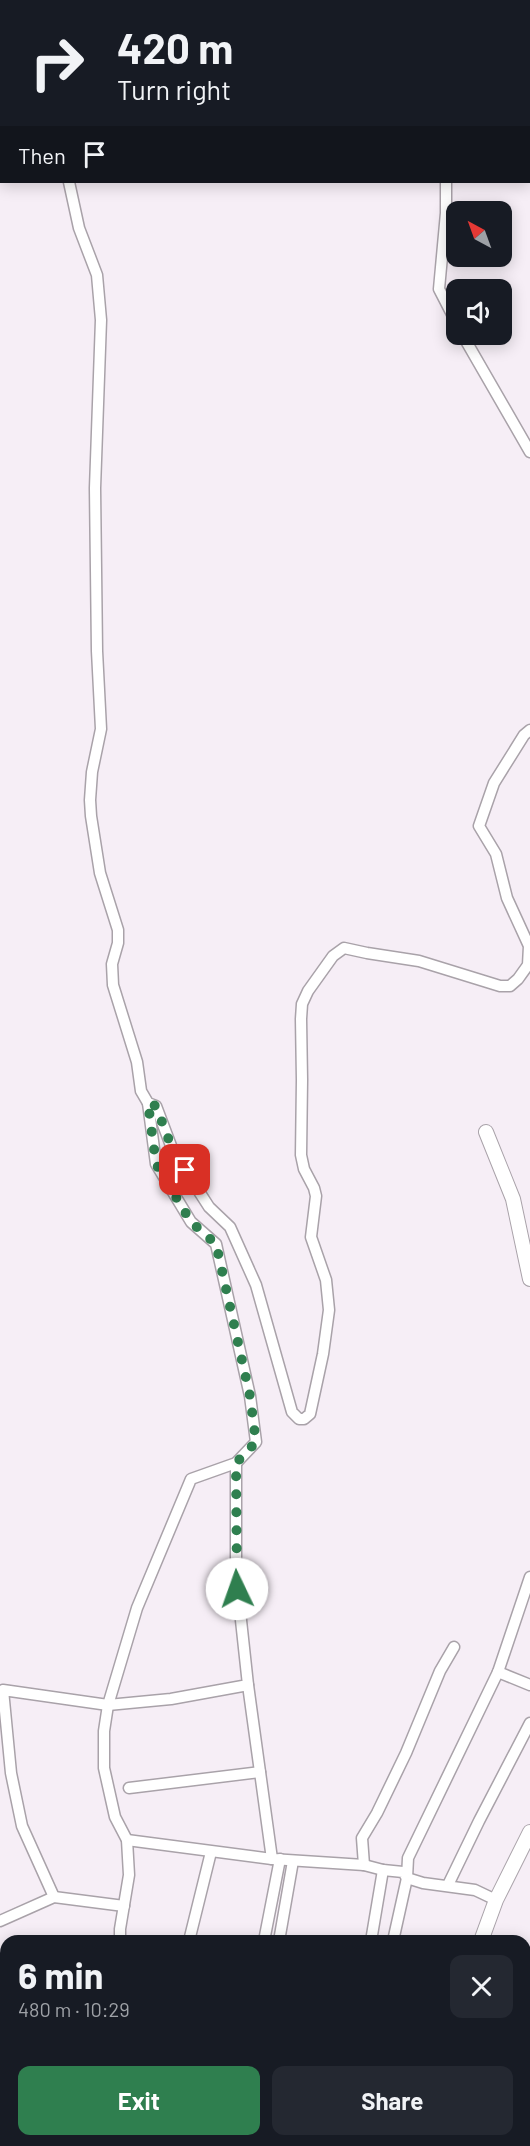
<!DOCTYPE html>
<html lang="en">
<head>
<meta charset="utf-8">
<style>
	:root { --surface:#171b24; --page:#242831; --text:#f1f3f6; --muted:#9ea1a6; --accent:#2f7f4f }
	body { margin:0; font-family:Barlow,sans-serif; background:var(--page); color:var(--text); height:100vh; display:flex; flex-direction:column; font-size:22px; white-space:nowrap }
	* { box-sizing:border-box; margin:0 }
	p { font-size:20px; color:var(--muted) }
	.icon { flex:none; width:33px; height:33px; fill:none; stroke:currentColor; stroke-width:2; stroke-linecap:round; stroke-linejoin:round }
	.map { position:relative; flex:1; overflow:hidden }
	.side { position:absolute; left:0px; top:1935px; width:531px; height:212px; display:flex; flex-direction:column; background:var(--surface); border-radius:18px 18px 0 0; box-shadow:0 3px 15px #0003 }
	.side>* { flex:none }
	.top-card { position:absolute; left:0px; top:0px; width:531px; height:183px; box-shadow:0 3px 15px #0003; background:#171b24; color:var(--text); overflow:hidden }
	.needle { width:39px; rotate:319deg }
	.fabs { position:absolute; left:446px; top:201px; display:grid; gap:12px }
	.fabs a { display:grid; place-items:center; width:66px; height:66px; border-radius:12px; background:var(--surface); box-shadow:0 3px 15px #0003; font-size:30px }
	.pin { position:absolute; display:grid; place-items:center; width:51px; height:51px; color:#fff; margin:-26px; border-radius:12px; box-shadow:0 3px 9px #0006 }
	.me { position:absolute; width:66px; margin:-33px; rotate:357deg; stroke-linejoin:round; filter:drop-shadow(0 0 4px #0008) }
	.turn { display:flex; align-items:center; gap:21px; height:126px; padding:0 18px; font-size:27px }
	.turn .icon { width:78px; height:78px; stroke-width:2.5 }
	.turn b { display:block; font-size:42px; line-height:51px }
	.then { display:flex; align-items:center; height:57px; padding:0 18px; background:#0003; gap:12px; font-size:22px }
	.round { display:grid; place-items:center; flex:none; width:63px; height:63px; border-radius:12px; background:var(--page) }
	.summary { display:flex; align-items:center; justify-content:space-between; height:102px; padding:0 18px }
	h1 { font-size:36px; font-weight:700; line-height:45px }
	.cta { display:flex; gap:12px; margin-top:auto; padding:12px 18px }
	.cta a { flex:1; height:69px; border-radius:12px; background:var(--accent); color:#fff; font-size:24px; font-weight:700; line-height:69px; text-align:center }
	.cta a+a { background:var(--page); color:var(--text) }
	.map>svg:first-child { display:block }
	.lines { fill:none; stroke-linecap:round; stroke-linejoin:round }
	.street-casing { stroke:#a9a2a9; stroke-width:13 }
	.secondary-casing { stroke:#a9a2a9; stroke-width:16 }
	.street { stroke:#fff; stroke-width:10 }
	.secondary { stroke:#fff; stroke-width:14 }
	.route { stroke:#2f7f4f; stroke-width:10; stroke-dasharray:0 18 }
</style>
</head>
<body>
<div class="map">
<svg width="530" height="2146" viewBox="0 0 530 2146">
	<rect width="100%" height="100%" fill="#f6eef6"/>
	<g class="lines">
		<defs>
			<g id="street">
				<path d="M440,0V2"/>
				<path d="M111,2L112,0"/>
				<path d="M69,182L79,228L97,275L101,320L95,488L97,651L101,729L92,772L90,800L91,816L100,873L118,930V943L112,964L113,985L137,1062L141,1091L148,1103L156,1106L173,1151L209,1207L230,1227L256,1285L292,1412L299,1419H304L310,1414L323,1354L329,1310L326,1280L311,1237L316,1196L314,1188L304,1169L301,1155L302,1080L301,1019L302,1004L308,991L333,956L344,948L367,953L419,961L500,986H510L518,979L528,965L529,946L507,898L496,854L479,826L494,783L524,735L530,730"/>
				<path d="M446,182V213L439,289L456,322"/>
				<path d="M462,334L530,452"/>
				<path d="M498,1672L530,1685"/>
				<path d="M248,1685L272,1859"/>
				<path d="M129,1788L260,1772"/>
				<path d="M127,1840L272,1859L364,1865L383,1870L403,1872L407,1878"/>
				<path d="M364,1865L362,1838L377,1813L406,1753L440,1671L454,1647"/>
				<path d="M407,1878L423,1883L475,1890L496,1900"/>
				<path d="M448,1885L479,1821L530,1723"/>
				<path d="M54,1897L22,1826L11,1773L3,1690L108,1705L171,1699L248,1685L236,1574V1463"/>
				<path d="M0,1921L54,1897L124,1906"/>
				<path d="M120,1941V1929L129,1875L127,1840L115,1817L104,1768V1731L108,1705L137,1608L191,1479L236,1463L256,1442L250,1396L216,1244L191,1222L156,1164L148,1103"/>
				<path d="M189,1941L211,1852"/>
				<path d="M264,1941L280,1859"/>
				<path d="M279,1941L293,1861"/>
				<path d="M371,1941L383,1870"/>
				<path d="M393,1941L407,1878L408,1858L498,1672L530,1577"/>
				<path d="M151,2140L153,2146"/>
				<path d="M365,2140L387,2146"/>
				<path d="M223,2146L225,2140"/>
				<path d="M312,2146L314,2140"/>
			</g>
			<g id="secondary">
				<path d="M486,1132L513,1199L530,1279"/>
				<path d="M481,1941L496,1900L530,1832"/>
				<path d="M434,2146L436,2140"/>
			</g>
		</defs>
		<!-- street casing -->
		<use href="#street" class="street-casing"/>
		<!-- secondary casing -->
		<use href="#secondary" class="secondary-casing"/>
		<!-- street -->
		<use href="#street" class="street"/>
		<!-- secondary -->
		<use href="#secondary" class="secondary"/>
	</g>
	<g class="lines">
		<!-- route -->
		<path class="route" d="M185,1170L173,1151L156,1106L148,1103L156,1164L191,1222L216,1244L250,1396L256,1442L236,1463L237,1589"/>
	</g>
</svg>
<div class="fabs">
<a><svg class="needle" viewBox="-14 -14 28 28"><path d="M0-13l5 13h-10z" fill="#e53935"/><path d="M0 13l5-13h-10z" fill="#9ea1a6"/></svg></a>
<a><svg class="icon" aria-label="sound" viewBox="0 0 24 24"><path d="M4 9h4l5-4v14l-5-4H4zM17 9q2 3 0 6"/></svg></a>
</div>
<div class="pin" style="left:185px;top:1170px;background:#d93025"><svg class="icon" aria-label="arrive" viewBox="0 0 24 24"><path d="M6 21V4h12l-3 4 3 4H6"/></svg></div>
<svg class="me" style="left:237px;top:1589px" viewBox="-20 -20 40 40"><circle r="19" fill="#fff"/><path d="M0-13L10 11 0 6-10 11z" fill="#2f7f4f"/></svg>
<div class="top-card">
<div class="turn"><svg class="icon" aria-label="right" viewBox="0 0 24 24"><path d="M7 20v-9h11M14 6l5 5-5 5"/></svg><div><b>420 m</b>Turn right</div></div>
<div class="then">Then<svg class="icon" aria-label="arrive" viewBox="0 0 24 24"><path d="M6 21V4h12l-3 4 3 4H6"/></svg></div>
</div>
<section class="side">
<div class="summary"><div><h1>6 min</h1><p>480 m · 10:29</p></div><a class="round"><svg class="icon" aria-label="close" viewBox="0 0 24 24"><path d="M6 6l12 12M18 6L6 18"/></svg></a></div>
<div class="cta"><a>Exit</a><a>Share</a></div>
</section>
</div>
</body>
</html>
